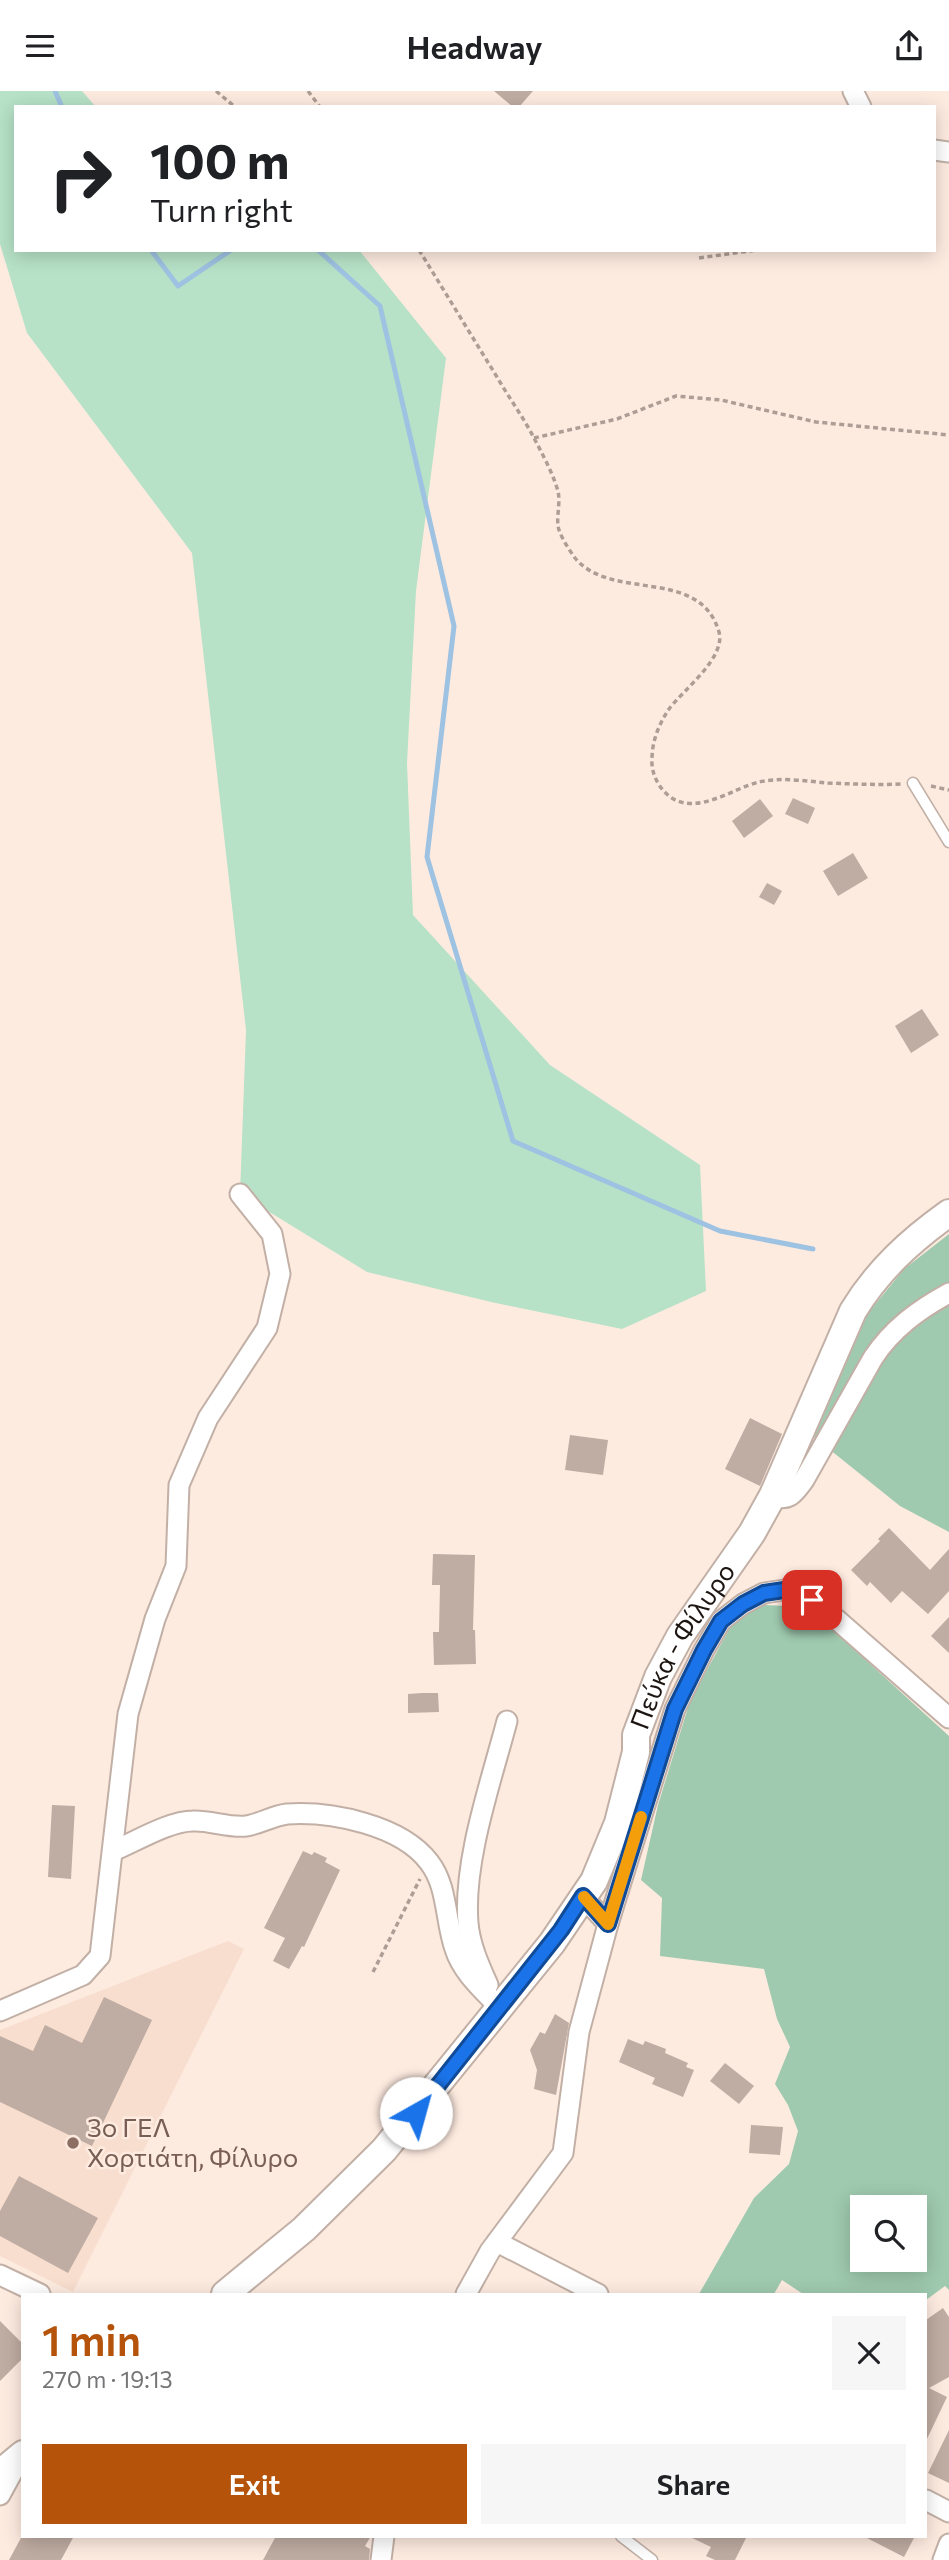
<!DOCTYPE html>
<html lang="en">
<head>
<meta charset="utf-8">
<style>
	:root { --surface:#fff; --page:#f6f6f6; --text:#202124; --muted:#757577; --accent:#b45309 }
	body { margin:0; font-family:Commissioner,sans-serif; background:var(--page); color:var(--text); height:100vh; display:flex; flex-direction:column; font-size:26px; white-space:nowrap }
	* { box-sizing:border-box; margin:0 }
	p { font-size:23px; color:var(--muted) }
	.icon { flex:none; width:38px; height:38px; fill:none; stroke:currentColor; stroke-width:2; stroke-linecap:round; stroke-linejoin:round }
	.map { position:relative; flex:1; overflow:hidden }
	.panel { position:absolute; left:21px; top:2202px; width:906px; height:245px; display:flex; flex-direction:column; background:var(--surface); border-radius:0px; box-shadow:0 4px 18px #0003 }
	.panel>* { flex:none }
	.hud { position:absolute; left:14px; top:14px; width:922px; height:147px; border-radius:0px; box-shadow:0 4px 18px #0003; background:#fff; color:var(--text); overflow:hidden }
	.buttons { position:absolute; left:850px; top:2104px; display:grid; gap:14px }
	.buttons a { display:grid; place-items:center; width:77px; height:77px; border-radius:0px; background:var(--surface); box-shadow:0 4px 18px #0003; font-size:35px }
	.pin { position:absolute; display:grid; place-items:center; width:60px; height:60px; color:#fff; margin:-30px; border-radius:14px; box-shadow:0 4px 10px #0006 }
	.me { position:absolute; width:77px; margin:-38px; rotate:38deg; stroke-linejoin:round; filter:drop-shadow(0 0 5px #0008) }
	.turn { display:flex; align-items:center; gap:24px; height:147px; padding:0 21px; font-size:32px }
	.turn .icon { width:91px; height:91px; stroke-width:2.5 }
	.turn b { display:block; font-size:49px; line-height:60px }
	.round { display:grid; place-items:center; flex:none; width:74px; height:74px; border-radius:0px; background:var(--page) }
	.overview { display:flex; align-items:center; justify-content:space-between; height:119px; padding:0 21px }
	h1 { font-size:42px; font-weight:600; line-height:52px; color:var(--accent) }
	.action { display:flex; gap:14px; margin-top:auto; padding:14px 21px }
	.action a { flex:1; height:80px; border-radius:0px; background:var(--accent); color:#fff; font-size:28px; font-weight:600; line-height:80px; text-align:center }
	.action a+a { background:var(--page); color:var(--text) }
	header { display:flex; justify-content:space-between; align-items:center; height:91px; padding:0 21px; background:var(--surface); font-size:32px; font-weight:600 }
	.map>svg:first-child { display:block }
	.built { fill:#f8decf }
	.green { fill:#b7e2c7 }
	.forest { fill:#9fcaaf; fill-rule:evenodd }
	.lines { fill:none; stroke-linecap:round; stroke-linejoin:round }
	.stream { stroke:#9ec2e2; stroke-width:5 }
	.building { fill:#bfaca2 }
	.lane-casing { stroke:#c2b0a6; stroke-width:13 }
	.street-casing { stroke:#c2b0a6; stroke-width:23 }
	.secondary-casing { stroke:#c2b0a6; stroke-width:30 }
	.path { stroke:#ad9e95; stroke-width:3.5; stroke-dasharray:5 3.5; stroke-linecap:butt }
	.lane { stroke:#fff; stroke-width:10 }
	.street { stroke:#fff; stroke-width:19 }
	.secondary { stroke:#fff; stroke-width:26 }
	.route-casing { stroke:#114b97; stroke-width:18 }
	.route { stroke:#1a73e8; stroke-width:12 }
	.slow { stroke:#f59e0b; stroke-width:12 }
	.education-dot { fill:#8d6e63; stroke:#feebe0; stroke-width:2.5 }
	.labels { text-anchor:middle; stroke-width:5; stroke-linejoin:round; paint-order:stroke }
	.street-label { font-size:26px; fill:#1c1511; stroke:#feebe0 }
	.education-label { font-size:26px; fill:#785e54; stroke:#feebe0; text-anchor:start }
</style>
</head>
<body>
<header><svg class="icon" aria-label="menu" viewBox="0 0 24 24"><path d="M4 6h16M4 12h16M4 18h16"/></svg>Headway<svg class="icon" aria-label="share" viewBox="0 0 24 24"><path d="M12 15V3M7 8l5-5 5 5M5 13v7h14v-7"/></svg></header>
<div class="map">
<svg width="949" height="2469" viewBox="0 0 949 2469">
	<rect width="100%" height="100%" fill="#feebe0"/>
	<!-- built -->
	<path class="built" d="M228,1850L244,1858L73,2201L0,2165V1939Z"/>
	<!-- green -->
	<path class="green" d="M0,0H82L96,16H16V159H359L446,267L416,500L407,672L413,824L550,974L700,1074L706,1200L622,1238L491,1211L367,1181L240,1103L246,939L192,462L27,242L0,153Z"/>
	<!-- forest -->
	<g class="forest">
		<path d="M949,1143V1441L900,1415L814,1346L868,1222L904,1178Z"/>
		<path d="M764,1514L788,1515L813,1521L949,1645V2199L945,2195L926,2209V2203H803L782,2189L774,2203H699L754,2107L789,2073L798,2040L788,2014L775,1993L790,1956L777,1928L764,1878L660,1865L662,1807L641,1789L658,1714L690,1610L732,1533L749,1521ZM863,2116H915V2168H863Z"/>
	</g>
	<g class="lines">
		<!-- stream -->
		<g class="stream">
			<path d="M55,0L62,16"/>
			<path d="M151,159L178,195L231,159"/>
			<path d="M318,159L380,215L454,535L427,766L513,1050L720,1140L813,1158"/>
		</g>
	</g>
	<!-- building -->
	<g class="building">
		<path d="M494,0H533L519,16H513Z"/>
		<path d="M793,707L815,717L808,733L785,723Z"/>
		<path d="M760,708L773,725L744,747L732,730Z"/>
		<path d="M853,762L868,787L838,805L823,780Z"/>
		<path d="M767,792L782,800L774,814L759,806Z"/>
		<path d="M922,918L939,944L911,962L895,935Z"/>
		<path d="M750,1327L782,1343L760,1395L725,1378Z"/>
		<path d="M570,1344L608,1349L603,1384L565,1379Z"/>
		<path d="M889,1437L930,1479L949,1458V1500L928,1523L902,1500L891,1512L870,1491L867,1495L851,1479L880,1450L878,1448Z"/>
		<path d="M433,1463L475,1464L473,1539H475L476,1573L434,1574L433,1541H439L440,1494H432Z"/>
		<path d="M949,1526V1562L931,1545Z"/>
		<path d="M422,1602H438L439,1621L408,1622V1603Z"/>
		<path d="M52,1714L75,1715L71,1788L48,1786Z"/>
		<path d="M303,1760L312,1764L314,1761L327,1767L325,1771L340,1779L304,1856L302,1855L289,1878L273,1870L285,1847L264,1837Z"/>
		<path d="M104,1906L152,1929L92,2055L0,2011V1945L33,1960L45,1934L82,1952Z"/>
		<path d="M555,1923L569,1932L556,2004L534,1998L537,1979L530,1959L540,1941L545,1943Z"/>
		<path d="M628,1948L643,1954L645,1950L666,1958L665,1962L688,1972L686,1976L694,1979L683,2006L652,1993L655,1987L619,1971Z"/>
		<path d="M725,1972L754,1995L739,2013L710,1990Z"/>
		<path d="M751,2034L783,2036L780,2064L749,2062Z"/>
		<path d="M19,2085L98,2127L68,2182L0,2145V2120Z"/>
		<path d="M943,2217L949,2226V2286L929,2297L947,2306L926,2350V2229Z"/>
		<path d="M0,2230L23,2253V2267L0,2290Z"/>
		<path d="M949,2339V2392L928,2382Z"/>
		<path d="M22,2445H74L61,2469H9Z"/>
		<path d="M276,2445H371L365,2455L370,2458L369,2469H263Z"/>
		<path d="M688,2445H747L735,2469H715L706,2465L711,2456Z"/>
		<path d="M863,2445H915L904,2466Z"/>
	</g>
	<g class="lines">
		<defs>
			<g id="lane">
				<path d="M913,692L949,751"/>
				<path d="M621,2445L652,2469"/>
			</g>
			<g id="street">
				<path d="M853,0L861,16"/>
				<path d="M934,59L949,61"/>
				<path d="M773,1404C789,1412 795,1401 804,1389L873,1267C892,1238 918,1219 949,1202"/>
				<path d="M113,1760C135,1751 169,1730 193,1730C210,1729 228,1737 246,1735C260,1733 272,1725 287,1723C331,1720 401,1734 429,1771C448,1795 445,1830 455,1858C462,1881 483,1899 500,1917"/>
				<path d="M608,1833L675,1618L704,1559L721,1530L743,1513L764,1502L784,1499L812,1509L835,1527L949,1627"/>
				<path d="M488,1894C479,1874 470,1854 468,1832C463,1770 491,1691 507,1630"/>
				<path d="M0,1920L83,1884L100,1865L128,1623L155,1528L176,1475L179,1394L208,1327L267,1237L280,1183L272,1143L240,1103"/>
				<path d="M497,2151L598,2203"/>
				<path d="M0,2184L40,2203"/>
				<path d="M466,2203L490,2160L563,2062L579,1941L608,1833L583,1806"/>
				<path d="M0,2404L18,2371"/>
				<path d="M926,2409L949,2421"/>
				<path d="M381,2469L384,2445"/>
				<path d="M943,2469L949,2453"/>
			</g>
			<g id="secondary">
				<path id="s1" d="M225,2203L304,2138L384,2059L552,1852L594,1790L618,1732L636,1661V1644L658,1586L680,1545L752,1442L773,1404L853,1220C878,1179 910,1150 949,1122"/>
				<path d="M0,2382L23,2363"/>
			</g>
		</defs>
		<!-- lane casing -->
		<use href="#lane" class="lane-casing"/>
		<!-- street casing -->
		<use href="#street" class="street-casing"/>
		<!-- secondary casing -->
		<use href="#secondary" class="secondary-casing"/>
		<!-- path -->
		<g class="path">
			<path d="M216,0L235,16"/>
			<path d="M308,0L320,16"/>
			<path d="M419,159C445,201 471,244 497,286C509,307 524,327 535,349C543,364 552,381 557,397C562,410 555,427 559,439C562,448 570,460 575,467C611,511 700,475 719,541C726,567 683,599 669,618C659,633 652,650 652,668C651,682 658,696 669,705C696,726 733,697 759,691C781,686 806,690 828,692C853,693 877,694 902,693"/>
			<path d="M699,167L756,159"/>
			<path d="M534,347L617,328L676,305L721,309L816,331L949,344"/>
			<path d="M931,695L949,699"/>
			<path d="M373,1881L420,1788"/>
		</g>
		<!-- lane -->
		<use href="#lane" class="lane"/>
		<!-- street -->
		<use href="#street" class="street"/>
		<!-- secondary -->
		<use href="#secondary" class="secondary"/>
	</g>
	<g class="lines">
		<defs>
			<path id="route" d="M416,2022L561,1839L583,1805L608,1833L675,1618L704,1559L721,1530L743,1513L764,1502L784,1499L812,1509"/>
		</defs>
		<!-- route casing -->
		<use href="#route" class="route-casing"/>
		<!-- route -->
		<use href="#route" class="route"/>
		<!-- slow -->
		<path class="slow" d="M584,1806L608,1833L641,1726"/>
	</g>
	<!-- markers -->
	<circle class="education-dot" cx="73" cy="2052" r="7"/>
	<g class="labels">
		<!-- street labels -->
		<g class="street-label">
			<text dy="9" stroke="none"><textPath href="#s1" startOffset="810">Πεύκα - Φίλυρο</textPath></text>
		</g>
		<!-- education labels -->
		<g class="education-label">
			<text x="87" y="2046">3ο ΓΕΛ<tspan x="87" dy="30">Χορτιάτη, Φίλυρο</tspan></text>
		</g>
	</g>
</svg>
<div class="buttons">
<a><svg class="icon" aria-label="search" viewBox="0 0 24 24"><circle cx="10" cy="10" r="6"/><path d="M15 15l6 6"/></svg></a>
</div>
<div class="pin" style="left:812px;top:1509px;background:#d93025"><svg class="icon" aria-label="arrive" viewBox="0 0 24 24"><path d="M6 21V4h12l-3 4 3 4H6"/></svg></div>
<svg class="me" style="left:416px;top:2022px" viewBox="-20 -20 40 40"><circle r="19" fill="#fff"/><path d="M0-13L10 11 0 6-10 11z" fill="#1a73e8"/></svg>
<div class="hud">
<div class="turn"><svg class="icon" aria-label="right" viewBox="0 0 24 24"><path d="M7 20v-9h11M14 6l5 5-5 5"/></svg><div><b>100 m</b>Turn right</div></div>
</div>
<section class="panel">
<div class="overview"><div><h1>1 min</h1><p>270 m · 19:13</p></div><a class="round"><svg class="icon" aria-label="close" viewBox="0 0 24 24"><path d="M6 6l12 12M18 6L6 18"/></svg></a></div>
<div class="action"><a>Exit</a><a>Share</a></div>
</section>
</div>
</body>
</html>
